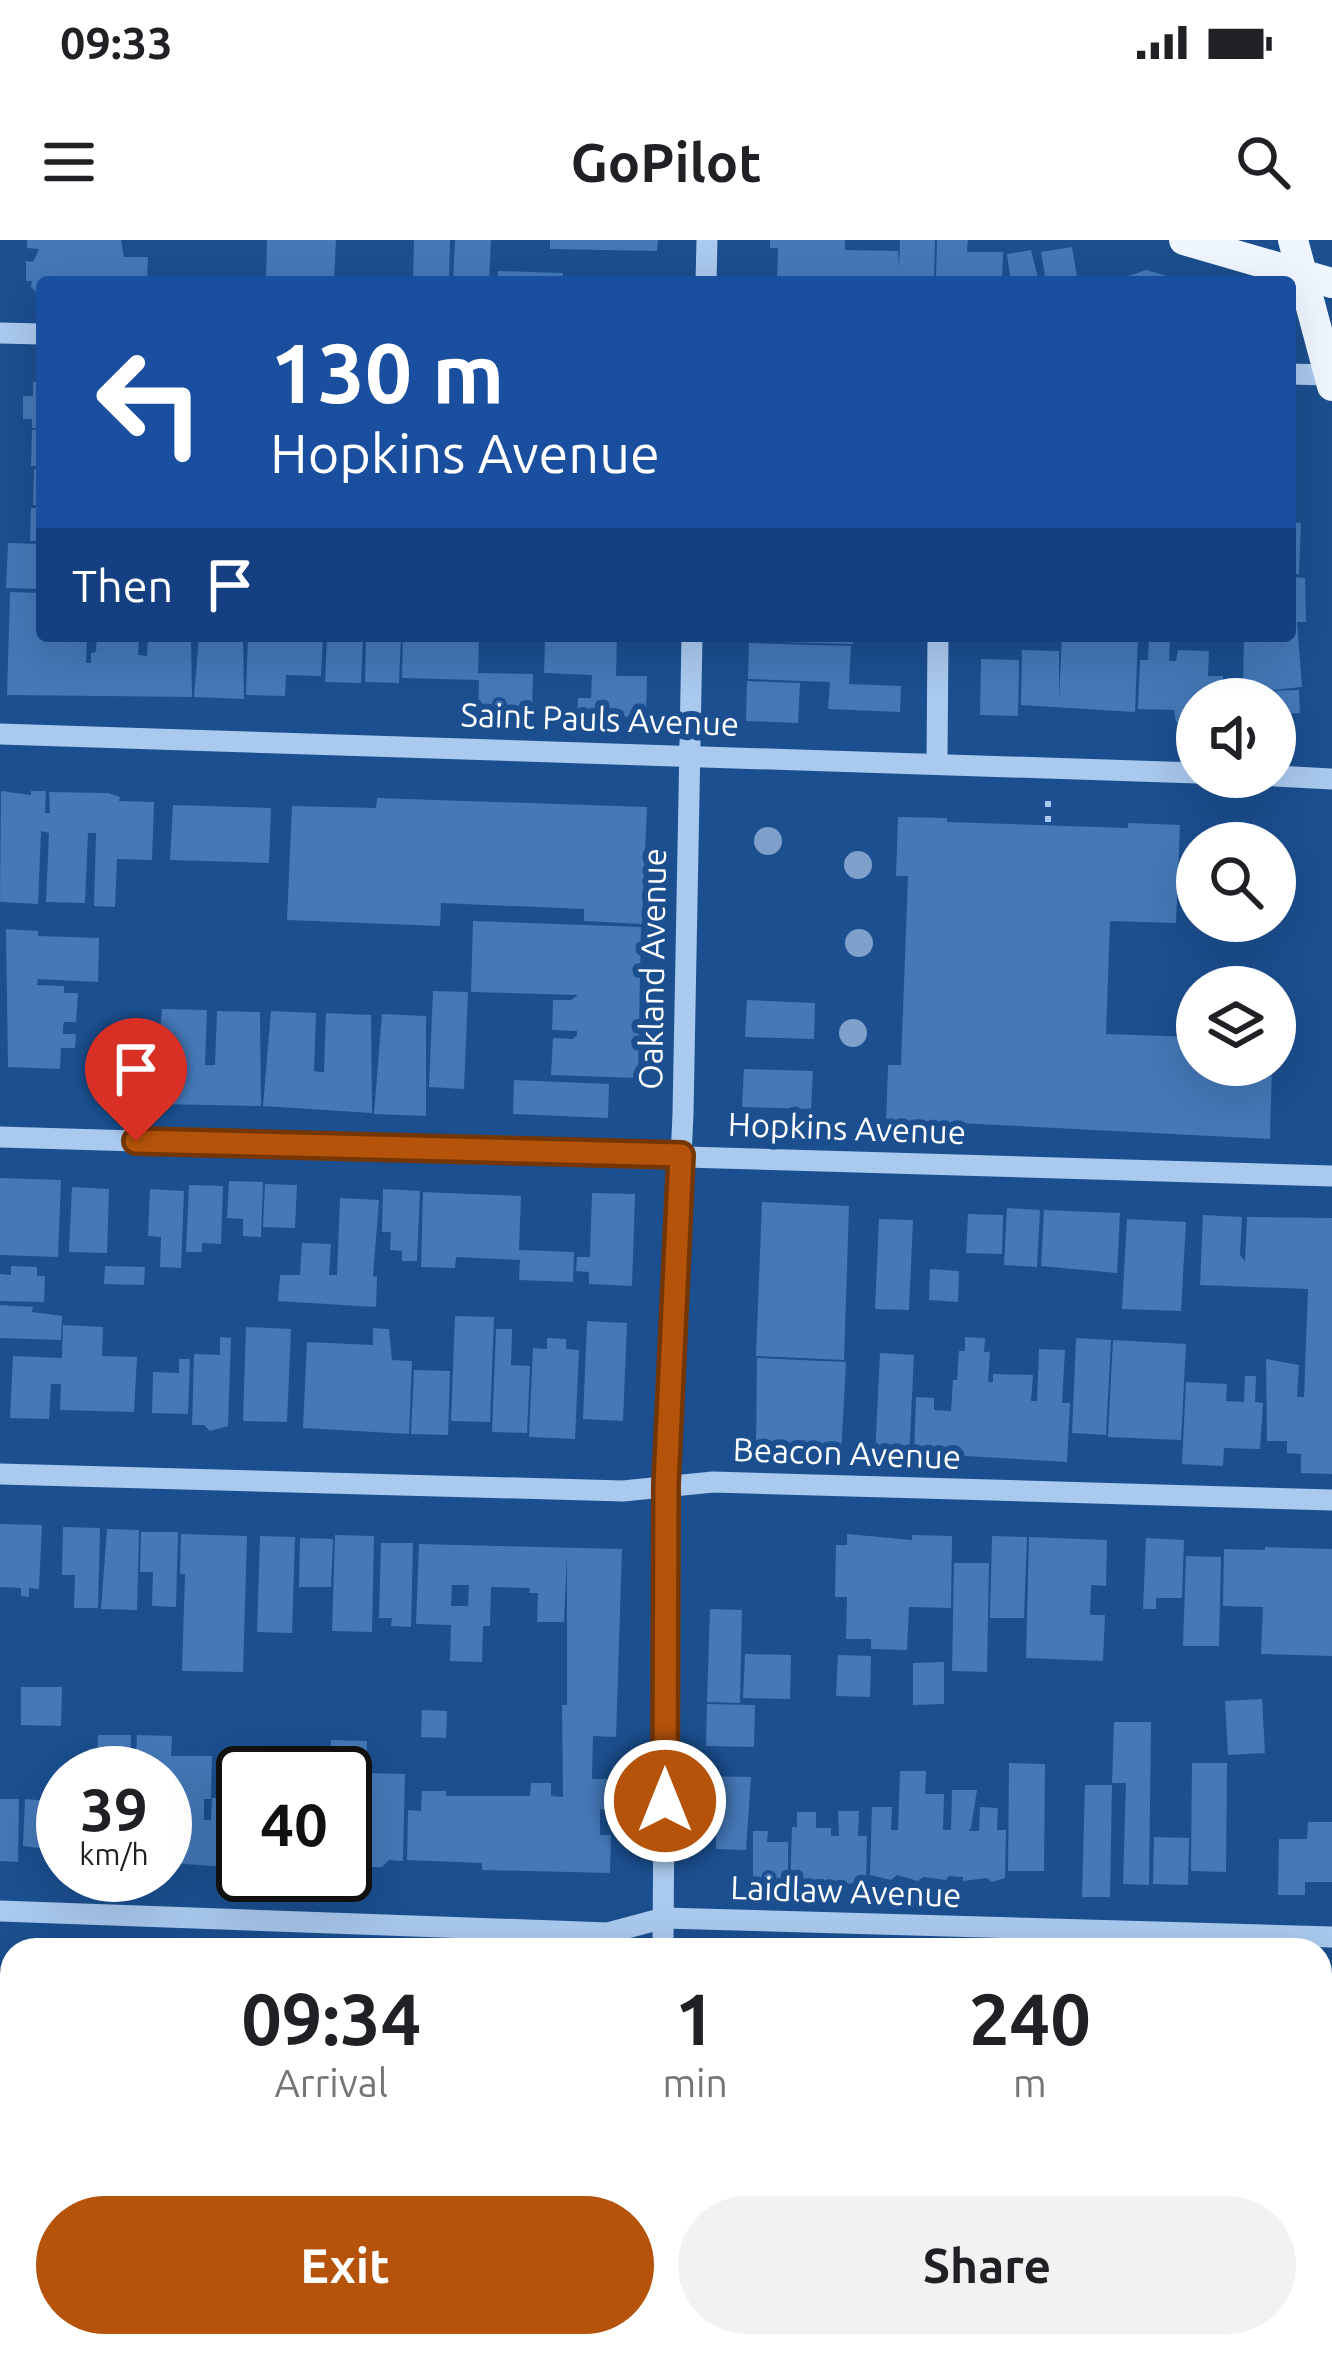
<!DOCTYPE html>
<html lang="en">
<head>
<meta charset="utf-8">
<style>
	:root { --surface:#fff; --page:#f2f2f2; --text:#202124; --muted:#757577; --accent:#b45309 }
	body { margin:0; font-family:Ubuntu,sans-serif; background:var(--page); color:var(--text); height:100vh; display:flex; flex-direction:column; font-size:45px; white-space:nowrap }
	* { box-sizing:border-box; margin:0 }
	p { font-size:39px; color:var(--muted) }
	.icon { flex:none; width:66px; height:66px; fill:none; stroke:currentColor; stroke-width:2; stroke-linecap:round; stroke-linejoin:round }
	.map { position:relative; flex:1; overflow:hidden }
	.details { position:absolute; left:0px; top:1698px; width:1332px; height:420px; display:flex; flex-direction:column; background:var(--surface); border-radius:36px 36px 0 0; box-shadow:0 12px 48px #0002 }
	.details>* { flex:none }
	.banner { position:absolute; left:36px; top:36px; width:1260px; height:366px; border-radius:12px; box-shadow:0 12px 48px #0002; background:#1a4fa0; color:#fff; overflow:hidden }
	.tools { position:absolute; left:1176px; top:438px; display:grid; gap:24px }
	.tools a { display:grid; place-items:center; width:120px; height:120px; border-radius:50%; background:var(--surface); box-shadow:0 12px 48px #0002; font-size:60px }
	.speed { position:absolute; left:36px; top:1506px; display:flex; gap:24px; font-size:60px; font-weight:700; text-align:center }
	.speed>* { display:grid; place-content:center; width:156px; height:156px; border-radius:50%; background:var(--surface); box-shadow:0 12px 48px #0002; line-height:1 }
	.speed small { font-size:30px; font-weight:400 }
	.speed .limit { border:6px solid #111; border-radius:18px; background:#fff; color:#111 }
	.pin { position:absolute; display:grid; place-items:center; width:102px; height:102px; color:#fff; margin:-123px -51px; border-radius:50% 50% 50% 0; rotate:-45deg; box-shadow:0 0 12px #0007 }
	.pin .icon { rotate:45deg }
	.me { position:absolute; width:132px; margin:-66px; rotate:0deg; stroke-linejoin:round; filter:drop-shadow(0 0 9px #0008) }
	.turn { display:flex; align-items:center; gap:42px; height:252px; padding:0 36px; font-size:54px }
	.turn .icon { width:156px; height:156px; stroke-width:2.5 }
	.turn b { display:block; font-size:84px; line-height:102px }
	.then { display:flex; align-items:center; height:114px; padding:0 36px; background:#0003; gap:24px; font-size:45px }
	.eta { display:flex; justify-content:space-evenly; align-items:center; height:204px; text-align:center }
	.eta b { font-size:72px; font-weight:700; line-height:84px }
	.cta { display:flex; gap:24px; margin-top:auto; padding:24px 36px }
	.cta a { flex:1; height:138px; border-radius:72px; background:var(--accent); color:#fff; font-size:48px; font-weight:700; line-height:138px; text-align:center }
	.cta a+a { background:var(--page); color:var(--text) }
	.status { display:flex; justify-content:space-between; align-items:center; height:84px; padding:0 60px; background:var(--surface); direction:ltr }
	.status svg { height:33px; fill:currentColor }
	header { display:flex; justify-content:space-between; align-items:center; height:156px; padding:0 36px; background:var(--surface); font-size:54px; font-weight:700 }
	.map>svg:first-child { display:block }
	.building { fill:#4478b7; fill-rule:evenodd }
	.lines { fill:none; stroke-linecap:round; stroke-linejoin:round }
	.path { stroke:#a9c9ee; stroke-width:6; stroke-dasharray:6 9; stroke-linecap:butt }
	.minor { stroke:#a9c9ee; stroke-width:21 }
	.major { stroke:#f0f6ff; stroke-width:30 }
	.tree { fill:#7ea0ca }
	.route-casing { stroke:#753606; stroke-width:30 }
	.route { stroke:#b45309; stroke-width:21 }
	.labels { text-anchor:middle; stroke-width:12; stroke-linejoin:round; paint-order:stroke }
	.street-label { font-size:33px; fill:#fff; stroke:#1b4f8f }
</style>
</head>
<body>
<div class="status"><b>09:33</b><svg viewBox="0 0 49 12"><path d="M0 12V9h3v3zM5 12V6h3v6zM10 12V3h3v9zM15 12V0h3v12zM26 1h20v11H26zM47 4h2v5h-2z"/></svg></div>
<header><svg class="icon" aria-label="menu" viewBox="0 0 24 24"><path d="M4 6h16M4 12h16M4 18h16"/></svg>GoPilot<svg class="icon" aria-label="search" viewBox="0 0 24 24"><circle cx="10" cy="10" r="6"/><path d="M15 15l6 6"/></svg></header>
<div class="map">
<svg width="1332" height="2118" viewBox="0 0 1332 2118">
	<rect width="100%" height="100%" fill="#1b4f8f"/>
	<!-- building -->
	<g class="building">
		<path d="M27,0H121L124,17H148L147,42H42V55H39L31,47L32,41H26V21L33,22L39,9L27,8Z"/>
		<path d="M267,0H336L334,42H266Z"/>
		<path d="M414,0H450L449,42H413Z"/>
		<path d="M455,0H491L489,42H453Z"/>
		<path d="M550,0H658L657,11L550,9Z"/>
		<path d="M770,0H845V10L898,11L899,29L900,0H935L934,42H777L778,8H770Z"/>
		<path d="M937,0H968L967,12H1003L1002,42H936Z"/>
		<path d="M1072,7L1078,42H1046L1041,12Z"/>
		<path d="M1031,10L1039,42H1011L1007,14Z"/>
		<path d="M1146,30L1185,41V42H1122V38Z"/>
		<path d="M498,31L563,33V42H498Z"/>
		<path d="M33,142H42V189L32,188V179H23V156H33Z"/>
		<path d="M32,190H42V226H31Z"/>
		<path d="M34,229H42V265H33Z"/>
		<path d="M31,268H42V301H30Z"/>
		<path d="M1290,282L1301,283L1299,334H1290Z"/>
		<path d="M8,303L42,304V349L6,348Z"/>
		<path d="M1290,337L1305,338L1306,382H1297L1302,447L1243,453L1244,396H1290Z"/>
		<path d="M10,352L42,353V396H87L86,423H91V413L96,412L97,396H139L138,415L147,416L148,396H191L192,457L7,455Z"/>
		<path d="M199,396H243L244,459L194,457Z"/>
		<path d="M248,396H323L321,436L286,435L285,456L246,455Z"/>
		<path d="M327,396H363L361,443L325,442Z"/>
		<path d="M366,396H401L399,443L365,442Z"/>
		<path d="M403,396H479L478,433L533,434L532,473L478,472L479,440L402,438Z"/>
		<path d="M617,396L616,436H647L646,477L577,475L578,458H591L592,435L544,433L545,398Z"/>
		<path d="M748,396H854L853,404L748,401Z"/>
		<path d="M1062,396H1138L1135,472L1021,465L1022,410L1059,411V460Z"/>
		<path d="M1149,396H1170L1169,421H1176L1178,410L1209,411L1208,436H1223V445L1232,446V459H1197V483L1176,482L1174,470L1138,469L1140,420H1148Z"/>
		<path d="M749,403L851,406L849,444L901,446L900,472L828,469L830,442L748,439Z"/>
		<path d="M981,419L1019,420L1018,476L980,475Z"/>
		<path d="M747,441L800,443L798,483L746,481Z"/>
		<path d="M1299,450L1300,473L1275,475V459H1264L1263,451Z"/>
		<path d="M1,551L31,555V551H46L45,573H50L49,552L108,553L120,557L119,561L154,562L152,620L117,619L115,667L94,666L96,593H88L85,663L46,662L49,593L41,591L38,664L0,662Z"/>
		<path d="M377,558L647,567L642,684L584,681V669L441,663L440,686L287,680L292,566L376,568Z"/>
		<path d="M173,565L271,568L269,623L170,620Z"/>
		<path d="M898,577L947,578V582L1128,588V583L1180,585L1176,683L1110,681L1106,794L1197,797V825H1272L1270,899L939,882V889L886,887L888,825H901L908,636H896Z"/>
		<path d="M473,681L641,687L638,838L551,835L553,798L573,799L577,795V791L552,790L553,760H571L578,755L471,752Z"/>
		<path d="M6,689L38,691V696L99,698L98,742L38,739L37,745L64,746V753H78L76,782H64L63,787V794H76L75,808H61L60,829L8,827Z"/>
		<path d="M433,751L468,752L464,849L429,847Z"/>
		<path d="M747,760L815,763L814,799L745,797Z"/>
		<path d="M162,769L207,770L205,825H215L217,771L260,772L261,866L114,863L117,783L156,785L155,847Z"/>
		<path d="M271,771L316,773L314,831L319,832H324L326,773L371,775L372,873L263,866Z"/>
		<path d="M382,774L426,776V876L374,874Z"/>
		<path d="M744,829L813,831L811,869L742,867Z"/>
		<path d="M514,840L609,844L608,878L513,874Z"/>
		<path d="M0,938L61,940L58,1017L0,1015Z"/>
		<path d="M229,941L263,942L261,997L243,996V979L227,978Z"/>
		<path d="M265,944L297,945L295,988L263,987Z"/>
		<path d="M189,945L223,946L221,1004L202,1003V1012H186Z"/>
		<path d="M72,947L109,949L107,1013L69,1012Z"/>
		<path d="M150,949L184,951L181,1028L160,1027L161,997L148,996Z"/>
		<path d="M383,949L420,951L417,1021H402V1011L390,1010L391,992H382Z"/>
		<path d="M423,952L521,956L519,1010L574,1012L573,1042L519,1040L520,1020L456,1017L455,1028L421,1027Z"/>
		<path d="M592,953L635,954L632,1046L589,1044V1032L576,1031L577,1017H590Z"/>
		<path d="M340,958L379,960L373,1036L377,1037L376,1067L278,1061L280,1035H300L302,1003L331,1004L329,1035H337Z"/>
		<path d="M762,962L849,966L844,1120L756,1116Z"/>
		<path d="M1007,968L1040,970L1037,1027L1004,1025Z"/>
		<path d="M1044,970L1120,973L1117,1033L1041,1026Z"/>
		<path d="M968,974L1003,975L1002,1014L966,1013Z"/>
		<path d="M1203,975L1242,977L1240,1015L1245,1021L1247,977L1332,978V1234L1301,1233V1214L1287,1213V1201H1267L1266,1119L1299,1125L1297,1157H1304L1308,1049L1200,1045Z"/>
		<path d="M879,979L913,980L909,1070L875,1069Z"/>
		<path d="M1127,979L1186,982L1181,1071L1122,1069Z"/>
		<path d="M11,1026L37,1027V1036H45L44,1062L0,1061V1034L11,1035Z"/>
		<path d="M105,1026L145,1027L144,1045L104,1044Z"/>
		<path d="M930,1029L959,1031L958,1062L929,1060Z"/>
		<path d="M0,1065L33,1067L32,1072L62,1076L61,1100L0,1098Z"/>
		<path d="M455,1076L494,1077L490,1182L451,1181Z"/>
		<path d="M587,1081L627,1083L623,1181L583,1179Z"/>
		<path d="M63,1085L103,1087L102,1116L137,1117L134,1172L60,1170L61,1144H51L49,1179L10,1178L13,1116L62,1118Z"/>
		<path d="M246,1087L291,1089L287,1182L243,1181Z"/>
		<path d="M373,1088L389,1089L392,1120L412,1121L409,1194L303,1188L307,1102L373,1105Z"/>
		<path d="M496,1089H512L511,1125L530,1126L527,1193L492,1192Z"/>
		<path d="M220,1097L231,1098L228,1186L210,1191L204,1185H192L194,1114L220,1115Z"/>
		<path d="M965,1097L985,1098L984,1112H990L988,1142H993V1134L1033,1135L1031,1161H1037L1039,1109L1065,1110L1062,1163H1070L1067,1222L914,1213L916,1157L934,1158V1170L951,1171L953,1140H957L959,1111H965Z"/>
		<path d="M547,1098L566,1099V1109L579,1110L575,1199L529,1197L533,1108L547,1109Z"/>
		<path d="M1076,1098L1111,1100L1106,1195L1072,1193Z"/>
		<path d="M1113,1100L1186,1104L1181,1200L1108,1197Z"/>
		<path d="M880,1113L914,1115L909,1218L875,1216Z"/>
		<path d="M757,1118L846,1122L841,1216L756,1213Z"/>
		<path d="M179,1119H190L188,1174L152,1173L153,1132L179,1133Z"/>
		<path d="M414,1130L450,1131L448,1195L411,1194Z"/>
		<path d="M1245,1136H1256L1255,1162L1263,1163L1260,1209L1224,1208L1223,1226L1182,1224L1186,1142L1227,1144L1226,1161L1244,1162Z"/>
		<path d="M0,1284L42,1285L39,1349L29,1348V1357L21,1356V1348L0,1347Z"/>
		<path d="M63,1287L100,1288L98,1368H74L75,1335H62Z"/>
		<path d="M107,1289L139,1290L137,1370L101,1369Z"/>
		<path d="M141,1292H178L176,1367L152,1366L153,1332H140Z"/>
		<path d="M181,1294L247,1296L243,1432L182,1431L185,1334H180Z"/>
		<path d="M847,1294L912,1300V1295L952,1296L951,1368L909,1367L907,1410L871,1409V1399H846L847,1357H835L836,1305H847Z"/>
		<path d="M335,1295L374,1296L372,1392L332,1391Z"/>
		<path d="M260,1296L295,1297L292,1393L257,1392Z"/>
		<path d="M992,1296L1027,1297L1024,1378H990Z"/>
		<path d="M1029,1297L1107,1300L1106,1346L1091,1345L1090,1375H1105L1103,1421L1026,1418Z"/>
		<path d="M300,1298L333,1299L331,1347H299Z"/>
		<path d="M1146,1298L1184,1300L1182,1358H1156V1369H1143Z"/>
		<path d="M381,1303H413L411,1387L391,1386L392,1378H379Z"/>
		<path d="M419,1304L622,1309L616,1497L593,1496L592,1539H611L610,1570L600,1569V1595H611L610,1633L482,1630V1623L407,1620L408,1570L421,1571L422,1551H446V1556H530L531,1543H551V1556L563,1557L562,1465H567V1314L564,1382H537L538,1353H529L530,1348L491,1347L490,1386H483L482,1422L450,1421L451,1385L416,1384ZM452,1345H469L468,1366H451Z"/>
		<path d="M1265,1307L1332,1309V1416L1261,1414L1263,1367L1223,1366L1224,1309L1265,1310Z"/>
		<path d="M1186,1316L1221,1317L1219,1406H1183Z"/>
		<path d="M954,1323H989L987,1432L952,1431Z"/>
		<path d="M710,1369L742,1370L740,1463L707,1462Z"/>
		<path d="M745,1414L791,1415L790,1459L743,1458Z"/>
		<path d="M838,1415L871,1416L870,1457L836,1456Z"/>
		<path d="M944,1422V1464L913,1465V1423Z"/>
		<path d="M21,1447H62L61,1486L21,1485Z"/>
		<path d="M1262,1459L1265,1513L1228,1515L1225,1461Z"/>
		<path d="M707,1464L755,1465L754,1507L706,1506Z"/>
		<path d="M422,1470L447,1471L446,1498L421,1497Z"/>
		<path d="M1114,1482H1151L1149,1645L1123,1644L1126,1543H1112Z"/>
		<path d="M98,1495H131L130,1533H97Z"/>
		<path d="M137,1495L172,1496L171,1516H212L211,1559H204V1580H211L212,1558L243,1559V1628L170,1623V1592L165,1591V1582H176L177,1556L170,1555L169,1581H165V1533H135Z"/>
		<path d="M331,1500L367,1501L364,1618H345V1533H330Z"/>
		<path d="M257,1515L286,1516L285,1533H256Z"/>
		<path d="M1009,1523L1045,1524L1044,1631H1008Z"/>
		<path d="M1192,1523H1227L1226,1632L1191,1631Z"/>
		<path d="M900,1531H926L925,1554H944L943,1590H951L952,1550H977L971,1588L968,1591H979L980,1567L998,1568L997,1590H1006L1005,1638L992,1642L987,1638L963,1641V1637L949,1636L946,1640L923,1637L918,1641L897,1635L891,1640L870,1635L872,1567H892L891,1590H898Z"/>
		<path d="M369,1533L405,1534L403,1621L389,1620L382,1627H372L367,1620Z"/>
		<path d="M703,1536L751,1537L746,1610L716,1609V1592H701Z"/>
		<path d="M1085,1545H1112L1110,1657H1082Z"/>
		<path d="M0,1559H19L18,1622L0,1621Z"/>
		<path d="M25,1559L63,1562V1611L23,1606Z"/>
		<path d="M838,1571H859L858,1596H867L866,1644L830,1643V1653L790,1652L792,1587H797V1572H816V1588H831V1596H839Z"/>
		<path d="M1308,1582H1332V1642H1305V1655H1278L1279,1599H1307Z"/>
		<path d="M753,1591H768L767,1602H788V1653L753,1652Z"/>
		<path d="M1154,1597L1189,1598L1188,1645L1153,1644Z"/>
		<path d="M1320,1740H1332L1331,1817H1320Z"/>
		<path d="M0,1743H12L11,1817H0Z"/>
		<rect x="0" y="1987" width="12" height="61"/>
	</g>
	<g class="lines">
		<!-- path -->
		<path class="path" d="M1048,561V586"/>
		<!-- minor -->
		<g class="minor">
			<path d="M706,42L707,0"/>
			<path d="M0,93L42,94"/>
			<path d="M1290,134L1329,135"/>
			<path d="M0,494L1197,533"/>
			<path d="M937,521L938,396"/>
			<path d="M1275,536L1332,539"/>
			<path d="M0,897L1332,936"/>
			<path d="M0,1234L623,1251L713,1242L1332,1260"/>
			<path d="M0,1671L608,1693L664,1678L1332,1697"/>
			<path d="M663,1710L666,1244L683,874L692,396"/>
			<path d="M1320,2087H1332"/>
			<path d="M622,2118L641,2106"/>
		</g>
		<!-- major -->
		<g class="major">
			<path d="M1184,0L1332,43"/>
			<path d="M1293,0L1332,146"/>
		</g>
	</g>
	<!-- trees -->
	<g class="tree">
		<circle cx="768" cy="601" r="14"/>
		<circle cx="858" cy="625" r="14"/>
		<circle cx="859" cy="703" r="14"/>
		<circle cx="853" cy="793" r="14"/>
	</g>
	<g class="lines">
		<defs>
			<path id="route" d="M136,901L681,915L666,1244L665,1561"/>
		</defs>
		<!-- route casing -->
		<use href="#route" class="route-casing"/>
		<!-- route -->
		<use href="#route" class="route"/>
	</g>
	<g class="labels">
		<!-- street labels -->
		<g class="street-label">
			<text transform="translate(600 479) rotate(2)" y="12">Saint Pauls Avenue</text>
			<text transform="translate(652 729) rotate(-89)" y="12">Oakland Avenue</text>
			<text transform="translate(847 888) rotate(2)" y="12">Hopkins Avenue</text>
			<text transform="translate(847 1213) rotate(2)" y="12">Beacon Avenue</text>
			<text transform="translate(846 1651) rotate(2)" y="12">Laidlaw Avenue</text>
		</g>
	</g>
</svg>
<div class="tools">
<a><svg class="icon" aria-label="sound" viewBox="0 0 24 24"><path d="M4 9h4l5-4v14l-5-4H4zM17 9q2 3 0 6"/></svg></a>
<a><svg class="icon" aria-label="search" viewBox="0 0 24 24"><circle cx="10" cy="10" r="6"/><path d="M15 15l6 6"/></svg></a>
<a><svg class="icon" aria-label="layers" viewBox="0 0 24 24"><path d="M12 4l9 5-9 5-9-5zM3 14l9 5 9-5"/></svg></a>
</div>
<div class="speed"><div>39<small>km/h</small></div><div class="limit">40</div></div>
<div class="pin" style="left:136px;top:901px;background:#d93025"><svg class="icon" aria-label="arrive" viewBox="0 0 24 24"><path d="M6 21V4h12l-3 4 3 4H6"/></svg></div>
<svg class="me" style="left:665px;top:1561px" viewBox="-20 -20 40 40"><circle r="17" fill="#b45309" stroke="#fff" stroke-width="3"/><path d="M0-11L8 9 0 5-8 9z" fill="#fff"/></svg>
<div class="banner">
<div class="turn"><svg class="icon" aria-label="left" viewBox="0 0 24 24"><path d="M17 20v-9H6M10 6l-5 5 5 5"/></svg><div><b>130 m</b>Hopkins Avenue</div></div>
<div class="then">Then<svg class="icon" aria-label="arrive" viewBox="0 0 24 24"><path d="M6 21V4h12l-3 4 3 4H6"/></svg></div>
</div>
<section class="details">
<div class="eta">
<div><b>09:34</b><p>Arrival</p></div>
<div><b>1</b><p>min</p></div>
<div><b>240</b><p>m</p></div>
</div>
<div class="cta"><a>Exit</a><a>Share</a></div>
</section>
</div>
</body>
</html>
